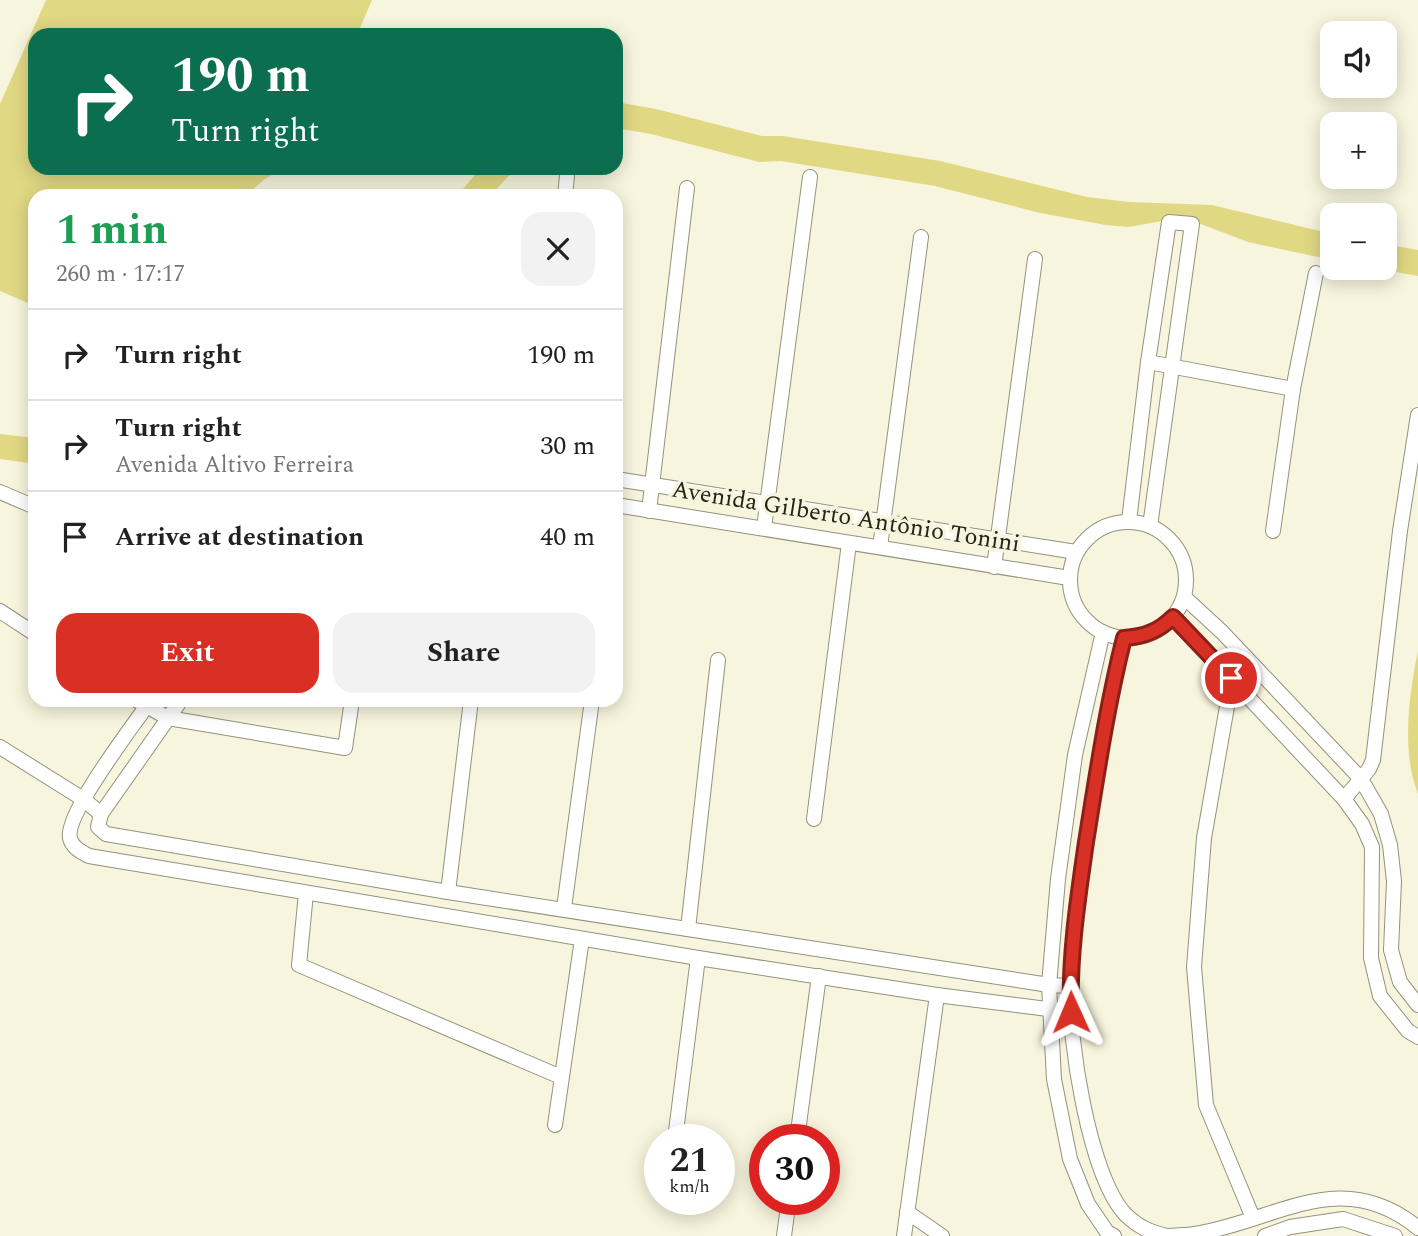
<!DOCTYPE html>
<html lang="en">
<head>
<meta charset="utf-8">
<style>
	:root { --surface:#fff; --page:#f2f2f2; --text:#222; --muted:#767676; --line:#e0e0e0; --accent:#d93025 }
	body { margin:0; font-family:Spectral,serif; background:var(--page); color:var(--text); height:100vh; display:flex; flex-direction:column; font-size:26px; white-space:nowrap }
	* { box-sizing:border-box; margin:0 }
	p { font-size:23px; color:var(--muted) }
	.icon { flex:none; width:38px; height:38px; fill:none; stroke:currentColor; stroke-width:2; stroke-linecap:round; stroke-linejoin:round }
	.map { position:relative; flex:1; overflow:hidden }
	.panel { position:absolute; left:28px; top:189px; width:595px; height:518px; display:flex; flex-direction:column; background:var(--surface); border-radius:21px; box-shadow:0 4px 18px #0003 }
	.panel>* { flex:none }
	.banner { position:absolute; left:28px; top:28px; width:595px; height:147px; border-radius:21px; box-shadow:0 4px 18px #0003; background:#0b6e4f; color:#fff; overflow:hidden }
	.tools { position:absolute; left:1320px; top:21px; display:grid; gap:14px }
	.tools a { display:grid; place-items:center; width:77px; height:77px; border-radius:14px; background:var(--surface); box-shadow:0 4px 18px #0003; font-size:35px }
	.speed { position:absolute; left:644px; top:1124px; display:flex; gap:14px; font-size:35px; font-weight:700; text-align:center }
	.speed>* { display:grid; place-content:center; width:91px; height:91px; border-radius:50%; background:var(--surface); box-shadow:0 4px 18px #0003; line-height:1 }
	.speed small { font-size:18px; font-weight:400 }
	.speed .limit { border:10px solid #d22; background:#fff; color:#111 }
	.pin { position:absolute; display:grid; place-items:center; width:60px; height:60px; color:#fff; margin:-30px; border:4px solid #fff; border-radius:50%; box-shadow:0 2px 7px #0007 }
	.me { position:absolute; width:77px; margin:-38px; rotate:359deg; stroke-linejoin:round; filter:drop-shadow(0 0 5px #0008) }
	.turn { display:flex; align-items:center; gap:24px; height:147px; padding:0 28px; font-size:32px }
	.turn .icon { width:91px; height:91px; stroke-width:2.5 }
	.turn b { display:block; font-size:49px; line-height:60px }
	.round { display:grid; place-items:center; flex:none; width:74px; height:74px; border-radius:21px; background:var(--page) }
	.head { display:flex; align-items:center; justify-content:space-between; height:119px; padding:0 28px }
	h1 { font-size:42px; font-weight:700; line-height:52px; color:#1e9e55 }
	.primary-button { display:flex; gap:14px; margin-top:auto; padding:14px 28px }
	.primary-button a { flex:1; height:80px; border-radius:21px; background:var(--accent); color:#fff; font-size:28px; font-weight:700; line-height:80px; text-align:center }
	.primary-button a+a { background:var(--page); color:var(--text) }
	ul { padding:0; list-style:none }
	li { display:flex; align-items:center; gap:21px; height:91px; padding:0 28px; border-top:2px solid var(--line) }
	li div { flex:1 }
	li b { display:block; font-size:26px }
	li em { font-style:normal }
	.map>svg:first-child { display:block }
	.green { fill:#e1d884 }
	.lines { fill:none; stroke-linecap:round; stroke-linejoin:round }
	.street-casing { stroke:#94927c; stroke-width:16 }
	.street { stroke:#fff; stroke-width:14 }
	.route-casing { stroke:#8d1f18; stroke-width:18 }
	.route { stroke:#d93025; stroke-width:12 }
	.labels { text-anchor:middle; stroke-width:7; stroke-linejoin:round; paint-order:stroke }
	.street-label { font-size:24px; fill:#25241b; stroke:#f7f5dd }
</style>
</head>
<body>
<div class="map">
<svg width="1418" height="1236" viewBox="0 0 1418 1236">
	<rect width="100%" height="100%" fill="#f7f5dd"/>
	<!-- green -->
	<g class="green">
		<path d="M46,0H372L357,35H35V168H284L265,179L245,196H35V306L0,291V104Z"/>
		<path d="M616,102L656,109L762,136H783L940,161L1087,197L1129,202L1212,205L1332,234V260L1248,242L1193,221L1168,220L1128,227L1106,225L1040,213L935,186L781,161L759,162L651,134L616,128Z"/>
		<path d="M481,168H516L490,196H457Z"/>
		<path d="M1384,244L1418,250V276L1374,268H1384Z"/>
		<path d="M0,434L35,438V464L0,459Z"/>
		<path d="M1418,651V794C1401,751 1409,695 1418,651Z"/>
	</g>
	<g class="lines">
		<defs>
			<g id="street">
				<path d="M565,196L567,176"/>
				<path d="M1148,362L1293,389"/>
				<path d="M616,479L1076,552"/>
				<path d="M0,492L35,507"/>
				<path d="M616,505L1069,578"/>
				<path d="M649,511L687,188"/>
				<path d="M1129,521L1148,362L1169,222L1192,224L1150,526"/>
				<circle cx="1128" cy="580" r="58"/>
				<path d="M764,528L810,177"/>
				<path d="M1273,531L1293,389L1316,273"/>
				<path d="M880,547L921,237"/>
				<path d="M994,567L1035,259"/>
				<path d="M1184,597L1222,632L1361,779L1381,814L1390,845L1394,881L1391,950L1400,982L1418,1005"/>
				<path d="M0,611L35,634"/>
				<path d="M1173,617L1344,799L1362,824L1372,847L1371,958L1380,996L1408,1031L1418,1037"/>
				<path d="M1103,632L1075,755L1058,879L1049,985L1054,1079L1070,1159L1088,1204L1107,1232L1114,1236"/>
				<path d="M1124,638C1108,703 1097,770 1087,836C1080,885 1072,935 1070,984C1068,1038 1089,1175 1125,1214C1138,1227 1150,1232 1167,1236"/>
				<path d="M1232,678L1204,838L1194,967L1206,1105L1253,1218"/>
				<path d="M136,700L168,718L345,748L352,700"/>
				<path d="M151,700C135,723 64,815 70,838C72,848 82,852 89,856L698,958L937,995L1071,1012"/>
				<path d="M181,700L101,814L98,827L106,834L448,892L1049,985L1070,986"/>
				<path d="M0,747L83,799L101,814"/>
				<path d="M1344,799L1369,769L1373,760L1400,531L1418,415"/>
				<path d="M814,819L849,543"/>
				<path d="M448,892L471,700"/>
				<path d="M306,893L299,965L561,1077"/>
				<path d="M564,908L592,700"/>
				<path d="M688,929L718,660"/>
				<path d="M555,1125L582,939"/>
				<path d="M675,1139L698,958"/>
				<path d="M797,1139L819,976"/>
				<path d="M907,1212L942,1236"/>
				<path d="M784,1236L789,1199"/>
				<path d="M904,1236L937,995"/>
				<path d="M1168,1236C1179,1235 1190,1235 1200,1233C1279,1219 1342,1166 1418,1228"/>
				<path d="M1265,1236L1290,1227L1343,1219L1395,1236"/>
			</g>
		</defs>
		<!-- street casing -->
		<use href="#street" class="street-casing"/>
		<!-- street -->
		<use href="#street" class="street"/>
	</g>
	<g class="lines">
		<defs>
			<path id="route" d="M1071,1012C1069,956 1078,898 1086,842C1097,774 1107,705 1124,638C1144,637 1159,631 1173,617L1231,678"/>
		</defs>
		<!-- route casing -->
		<use href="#route" class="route-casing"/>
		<!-- route -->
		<use href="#route" class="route"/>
	</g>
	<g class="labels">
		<!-- street labels -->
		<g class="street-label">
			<text transform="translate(846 516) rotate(9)" y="8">Avenida Gilberto Antônio Tonini</text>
		</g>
	</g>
</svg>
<div class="tools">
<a><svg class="icon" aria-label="sound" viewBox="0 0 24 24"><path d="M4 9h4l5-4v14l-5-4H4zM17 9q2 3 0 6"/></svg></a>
<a>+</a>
<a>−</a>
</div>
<div class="speed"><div>21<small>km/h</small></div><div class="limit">30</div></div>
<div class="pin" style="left:1231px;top:678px;background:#d93025"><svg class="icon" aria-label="arrive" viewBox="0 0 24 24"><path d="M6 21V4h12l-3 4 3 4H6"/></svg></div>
<svg class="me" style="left:1071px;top:1012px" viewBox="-20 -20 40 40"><path d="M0-17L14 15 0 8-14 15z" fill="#d93025" stroke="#fff" stroke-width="4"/></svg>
<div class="banner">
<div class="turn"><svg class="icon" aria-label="right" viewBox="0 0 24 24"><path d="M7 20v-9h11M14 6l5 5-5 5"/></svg><div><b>190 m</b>Turn right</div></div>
</div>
<section class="panel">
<div class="head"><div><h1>1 min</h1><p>260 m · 17:17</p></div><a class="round"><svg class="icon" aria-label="close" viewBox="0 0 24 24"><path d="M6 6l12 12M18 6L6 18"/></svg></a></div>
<ul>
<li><svg class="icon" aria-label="right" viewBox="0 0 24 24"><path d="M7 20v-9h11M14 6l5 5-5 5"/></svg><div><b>Turn right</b></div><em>190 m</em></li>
<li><svg class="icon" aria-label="right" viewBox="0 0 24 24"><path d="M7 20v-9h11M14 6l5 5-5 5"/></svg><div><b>Turn right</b><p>Avenida Altivo Ferreira</p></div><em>30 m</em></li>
<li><svg class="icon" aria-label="arrive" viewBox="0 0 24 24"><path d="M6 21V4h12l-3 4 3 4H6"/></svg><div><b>Arrive at destination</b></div><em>40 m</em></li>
</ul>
<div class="primary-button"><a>Exit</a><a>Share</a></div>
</section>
</div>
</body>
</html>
